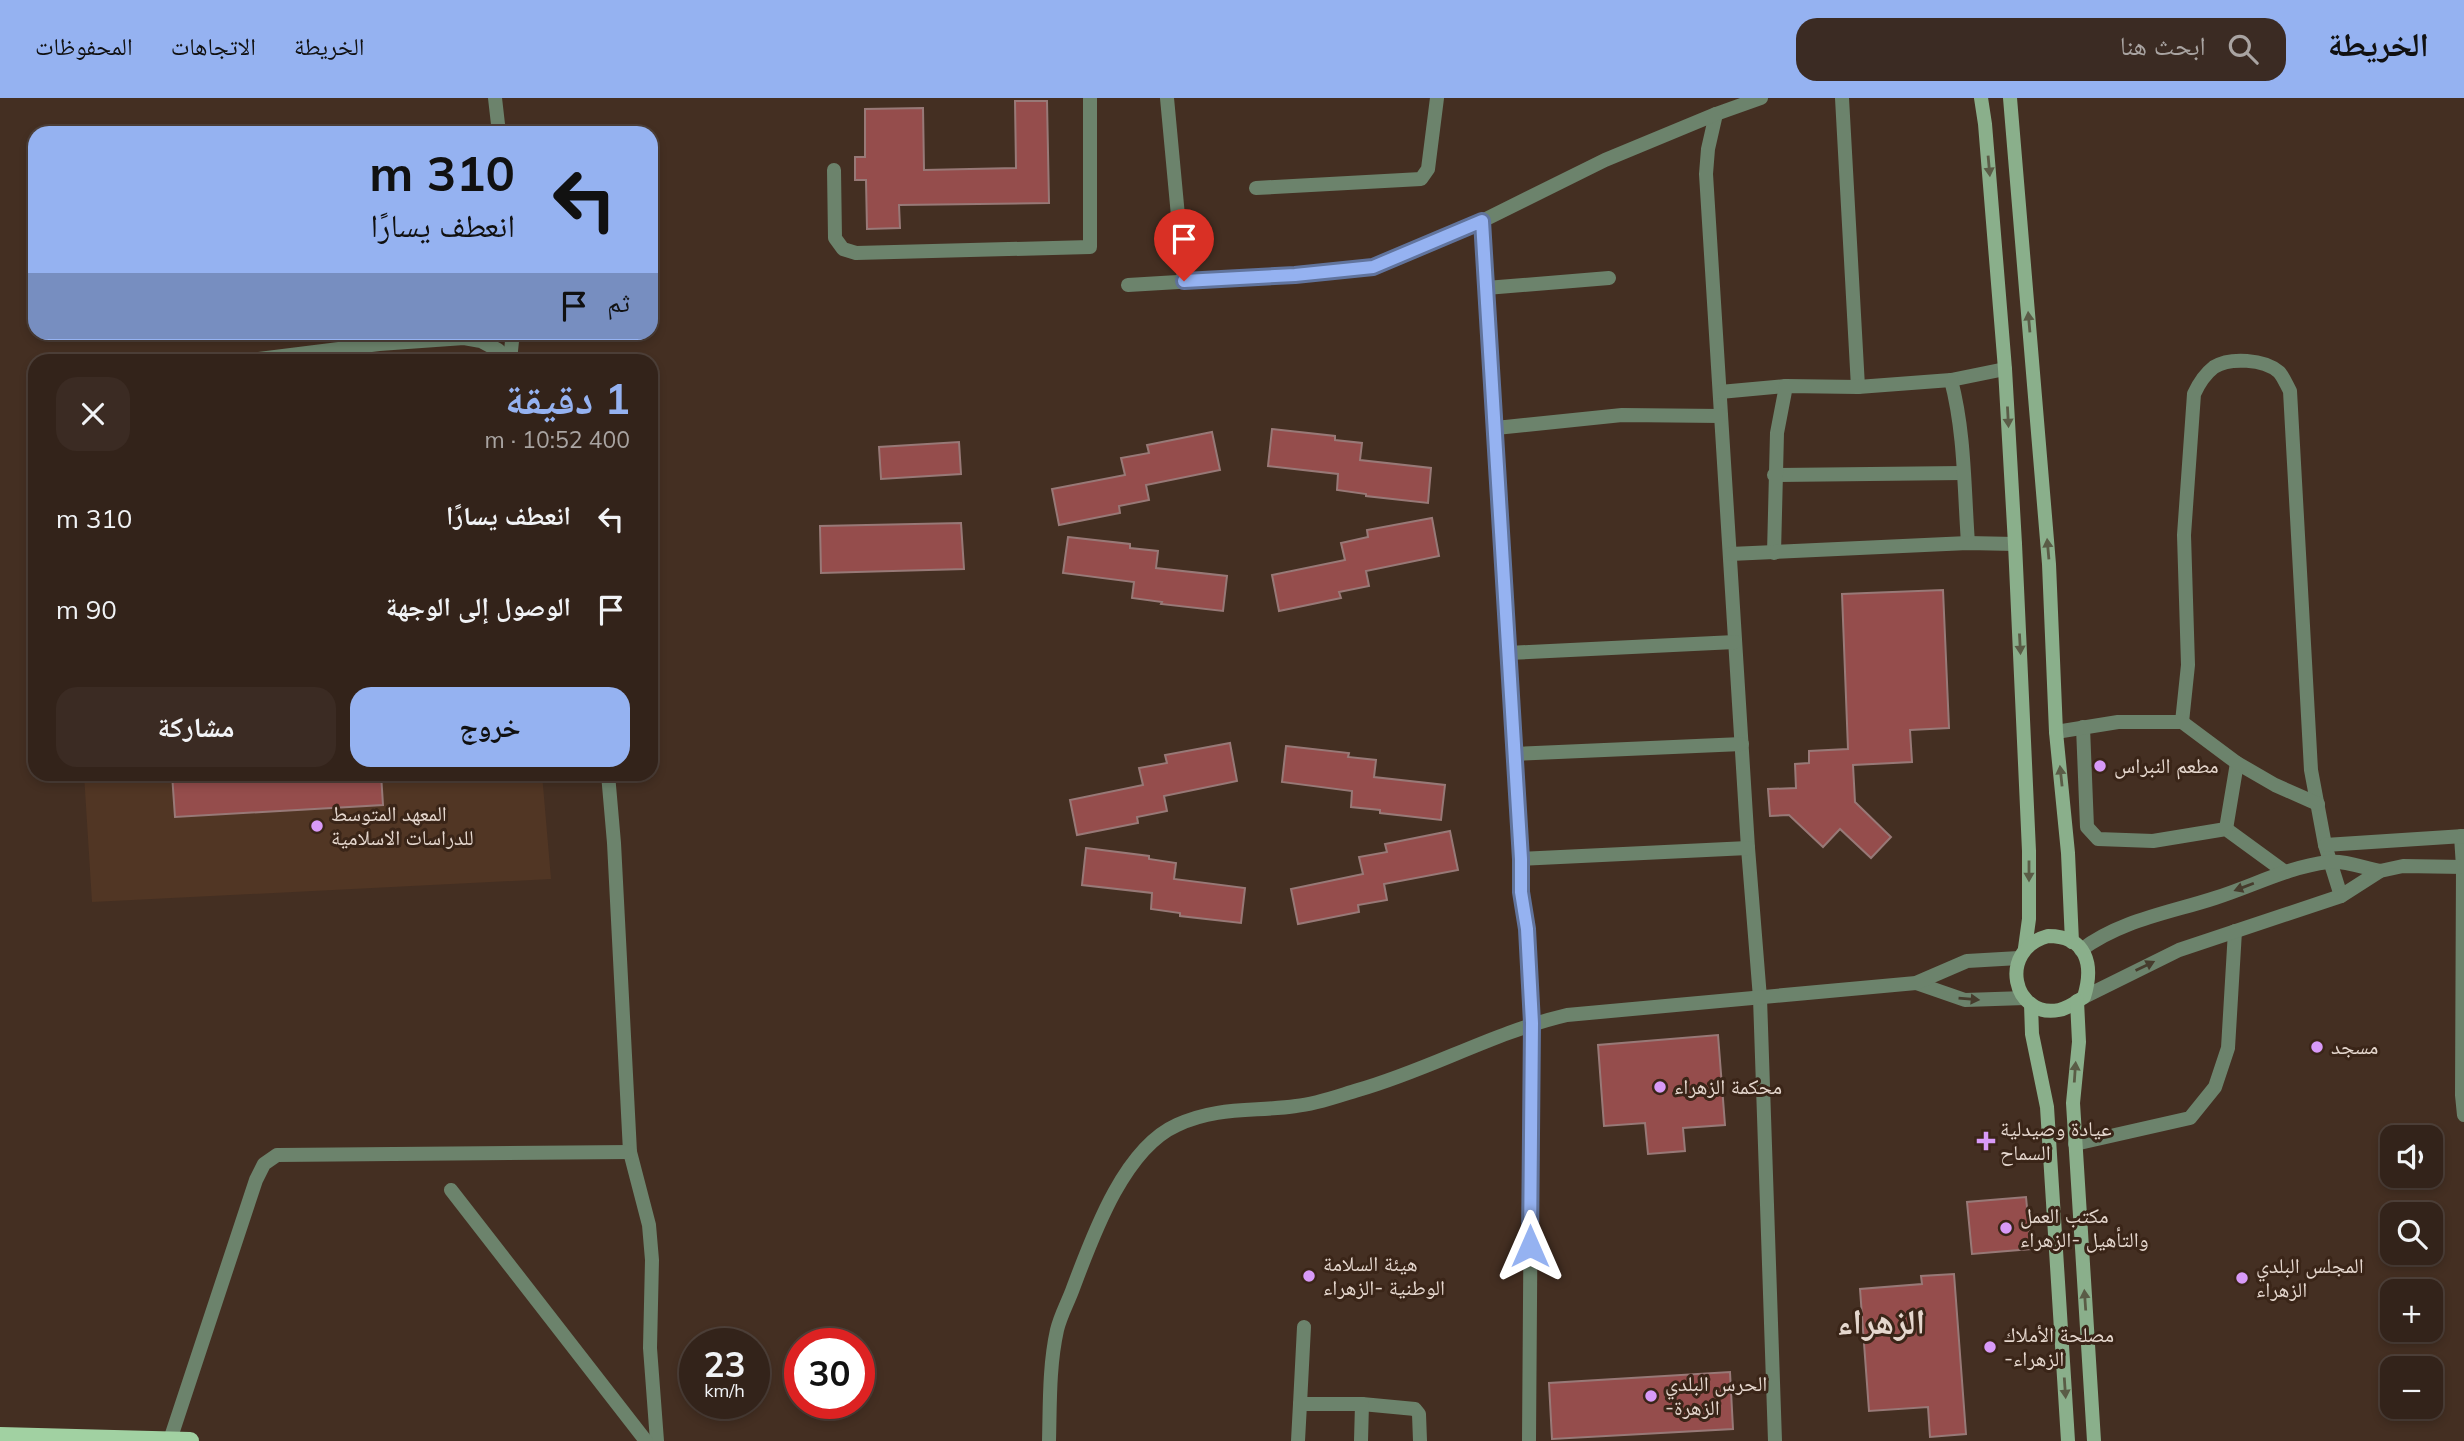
<!DOCTYPE html>
<html lang="ar">
<head>
<meta charset="utf-8">
<style>
	:root { --surface:#33231a; --page:#3b2b23; --text:#f1f3f6; --muted:#a9a4a2; --line:#4e4039; --accent:#95b2f1 }
	body { margin:0; font-family:Mulish,"Noto Naskh Arabic",sans-serif; background:var(--page); color:var(--text); direction:rtl; height:100vh; display:flex; flex-direction:column; font-size:26px; white-space:nowrap }
	* { box-sizing:border-box; margin:0 }
	p { font-size:23px; color:var(--muted) }
	.icon { flex:none; width:38px; height:38px; fill:none; stroke:currentColor; stroke-width:2; stroke-linecap:round; stroke-linejoin:round }
	.map { position:relative; flex:1; overflow:hidden; direction:ltr }
	.drawer { position:absolute; left:28px; top:256px; width:630px; height:427px; display:flex; flex-direction:column; background:var(--surface); border-radius:21px; box-shadow:0 4px 10px #0003,0 0 0 2px var(--line); direction:rtl }
	.drawer>* { flex:none }
	.hud { position:absolute; left:28px; top:28px; width:630px; height:214px; border-radius:21px; box-shadow:0 4px 10px #0003,0 0 0 2px var(--line); direction:rtl; background:#95b2f1; color:#111; overflow:hidden }
	.controls { position:absolute; left:2380px; top:1027px; display:grid; gap:14px }
	.controls a { display:grid; place-items:center; width:63px; height:63px; border-radius:14px; background:var(--surface); box-shadow:0 4px 10px #0003,0 0 0 2px var(--line); font-size:35px }
	.speed { position:absolute; left:679px; top:1230px; display:flex; gap:14px; font-size:35px; font-weight:700; text-align:center }
	.speed>* { display:grid; place-content:center; width:91px; height:91px; border-radius:50%; background:var(--surface); box-shadow:0 4px 10px #0003,0 0 0 2px var(--line); line-height:1 }
	.speed small { font-size:18px; font-weight:400 }
	.speed .limit { border:10px solid #d22; background:#fff; color:#111 }
	.pin { position:absolute; display:grid; place-items:center; width:60px; height:60px; color:#fff; margin:-72px -30px; border-radius:50% 50% 50% 0; rotate:-45deg; box-shadow:0 0 7px #0007 }
	.pin .icon { rotate:45deg }
	.me { position:absolute; width:77px; margin:-38px; rotate:0deg; stroke-linejoin:round; filter:drop-shadow(0 0 5px #0008) }
	.turn { display:flex; align-items:center; gap:24px; height:147px; padding:0 28px; font-size:32px }
	.turn .icon { width:91px; height:91px; stroke-width:2.5 }
	.turn b { display:block; font-size:49px; line-height:60px }
	.then { display:flex; align-items:center; height:66px; padding:0 28px; background:#0003; gap:14px; font-size:26px }
	.round { display:grid; place-items:center; flex:none; width:74px; height:74px; border-radius:21px; background:var(--page) }
	.overview { display:flex; align-items:center; justify-content:space-between; height:119px; padding:0 28px }
	h1 { font-size:42px; font-weight:700; line-height:52px; color:var(--accent) }
	.primary-button { display:flex; gap:14px; margin-top:auto; padding:14px 28px }
	.primary-button a { flex:1; height:80px; border-radius:21px; background:var(--accent); color:#111; font-size:28px; font-weight:700; line-height:80px; text-align:center }
	.primary-button a+a { background:var(--page); color:var(--text) }
	ul { padding:0; list-style:none }
	li { display:flex; align-items:center; gap:21px; height:91px; padding:0 28px }
	li div { flex:1 }
	li b { display:block; font-size:26px }
	li em { font-style:normal }
	header { display:flex; align-items:center; gap:42px; box-sizing:border-box; height:98px; padding:0 35px; background:var(--accent); color:#111 }
	header strong { font-size:33px }
	nav { display:flex; gap:38px; margin-inline-start:auto; font-size:24px }
	.search { width:490px; height:63px; background:var(--page); display:flex; align-items:center; gap:18px; box-sizing:border-box; padding:0 24px; border-radius:21px; color:var(--muted); font-size:26px }
	.map>svg:first-child { display:block }
	.built { fill:#513624 }
	.building { fill:#954d4c; stroke:#987977; stroke-width:2 }
	.lines { fill:none; stroke-linecap:round; stroke-linejoin:round }
	.lane { stroke:#6c836c; stroke-width:14 }
	.street { stroke:#6c836c; stroke-width:14 }
	.secondary { stroke:#8aaf8b; stroke-width:14 }
	.primary { stroke:#a1d1a2; stroke-width:18 }
	.oneway { fill:#5a5c46 }
	.oneway2 { fill:#463c2d }
	.route-casing { stroke:#61749d; stroke-width:18 }
	.route { stroke:#95b2f1; stroke-width:12 }
	.poi-dot { fill:#d89af8; stroke:#3a2518; stroke-width:2.5 }
	.labels { text-anchor:middle; stroke-width:6; stroke-linejoin:round; paint-order:stroke }
	.poi-label { font-size:21px; fill:#e5d7ce; stroke:#3a2518; text-anchor:start }
	.town-label { font-size:35px; font-weight:bold; fill:#e5d7ce; stroke:#3a2518 }
</style>
</head>
<body>
<header>
<strong>الخريطة</strong>
<div class="search"><svg class="icon" aria-label="search" viewBox="0 0 24 24"><circle cx="10" cy="10" r="6"/><path d="M15 15l6 6"/></svg>ابحث هنا</div>
<nav><a>الخريطة</a><a>الاتجاهات</a><a>المحفوظات</a></nav>
</header>
<div class="map">
<svg width="2464" height="1343" viewBox="0 0 2464 1343">
	<rect width="100%" height="100%" fill="#442f22"/>
	<!-- built -->
	<path class="built" d="M84,676H542L551,781L92,804Z"/>
	<!-- building -->
	<g class="building">
		<path d="M1015,3H1047L1049,105L899,107L900,130L867,131L866,82H855V59H865V11L923,10L924,72L1016,70Z"/>
		<path d="M1272,331L1335,338V342L1362,345L1360,362L1431,370L1428,405L1366,398V396L1337,392L1338,376L1268,368Z"/>
		<path d="M1212,334L1220,372L1146,387L1149,402L1119,408L1120,415L1059,427L1052,391L1125,377L1121,360L1149,355L1147,347Z"/>
		<path d="M959,344L961,376L881,381L879,349Z"/>
		<path d="M1432,420L1439,458L1366,473L1369,488L1339,494L1341,500L1279,513L1272,477L1345,462L1341,445L1368,439L1367,432Z"/>
		<path d="M961,425L964,471L821,475L820,428Z"/>
		<path d="M1068,439L1130,446V450L1158,453L1156,470L1227,478L1223,513L1161,506L1162,504L1132,500L1134,484L1063,475Z"/>
		<path d="M1943,492L1949,630L1910,632L1912,664L1853,667L1855,704L1891,739L1871,760L1840,731L1823,749L1789,717L1770,718L1768,691L1796,690L1795,666L1809,665V653L1848,651L1842,496Z"/>
		<path d="M1230,645L1237,683L1164,698L1167,713L1137,719L1138,725L1077,737L1070,702L1143,687L1139,670L1167,665L1165,657Z"/>
		<path d="M1286,648L1349,655L1348,659L1376,662L1374,679L1445,687L1441,722L1380,715V712L1351,709L1352,693L1282,684Z"/>
		<path d="M172,676H381L383,707L175,719Z"/>
		<path d="M1450,733L1458,772L1384,786L1387,802L1358,807L1359,814L1298,826L1291,791L1363,776L1359,759L1387,754L1385,746Z"/>
		<path d="M1086,750L1149,758V761L1176,765L1174,781L1245,790L1241,825L1180,818V815L1151,811L1152,795L1082,787Z"/>
		<path d="M1718,937L1725,1027L1683,1030L1685,1053L1648,1056L1645,1025L1604,1028L1598,947Z"/>
		<path d="M2026,1099L2031,1151L1972,1156L1967,1104Z"/>
		<path d="M1954,1176L1966,1336L1930,1339L1928,1309L1869,1313L1860,1191L1922,1186L1921,1178Z"/>
		<path d="M1730,1274L1733,1331L1552,1341L1549,1285Z"/>
	</g>
	<g class="lines">
		<!-- lane -->
		<g class="lane">
			<path d="M1167,0L1184,182"/>
			<path d="M834,72L835,140L843,151L856,155L1090,149V0"/>
			<path d="M1486,190L1609,180"/>
			<path d="M1774,377L1963,375"/>
			<path d="M2083,629L2087,729L2098,741L2153,743L2226,731L2285,774"/>
			<path d="M2226,731L2237,665"/>
			<path d="M2075,1046L2190,1020L2215,989L2228,950L2235,833"/>
			<path d="M1300,1306L1304,1229"/>
			<path d="M1362,1306L1415,1311L1419,1316L1420,1343"/>
			<path d="M1298,1343L1300,1306H1362L1361,1343"/>
		</g>
		<!-- street -->
		<g class="street">
			<path d="M495,0L499,35"/>
			<path d="M1842,0L1858,289"/>
			<path d="M1716,16L1708,51L1706,76L1748,750L1760,900L1775,1343"/>
			<path d="M1256,90L1421,81L1428,71L1437,0"/>
			<path d="M1482,123L1496,330L1622,317L1721,318"/>
			<path d="M1128,187L1295,177L1373,168L1482,123L1605,62L1716,16L1761,0"/>
			<path d="M251,262L379,246L464,240L481,243L498,252L509,262"/>
			<path d="M510,262L513,234"/>
			<path d="M1951,282L2005,271"/>
			<path d="M1720,294L1786,288"/>
			<path d="M1496,330L1521,761"/>
			<path d="M1774,455L1777,335L1786,288L1858,289L1951,282C1965,335 1964,391 1968,445"/>
			<path d="M1730,456L1968,445L2015,446"/>
			<path d="M1508,555L1735,544"/>
			<path d="M2182,624L2188,567L2184,437L2194,296C2199,285 2205,276 2214,269C2230,259 2264,261 2279,274C2283,278 2287,288 2290,293L2311,672L2325,747L2341,798"/>
			<path d="M2056,634L2118,624H2182L2237,665L2275,687L2318,706"/>
			<path d="M1514,656L1742,646"/>
			<path d="M608,676L614,745L630,1054L649,1127L652,1162L650,1250L657,1343"/>
			<path d="M2461,738L2463,769L2462,997L2464,1017"/>
			<path d="M2325,747L2464,738"/>
			<path d="M2081,852C2121,822 2169,815 2215,800C2253,788 2288,769 2328,764C2344,762 2364,770 2380,773"/>
			<path d="M1916,885L1965,902L2025,900"/>
			<path d="M2084,899L2179,852L2341,798L2380,773L2403,768L2464,769"/>
			<path d="M451,1092L646,1343"/>
			<path d="M170,1342L256,1082L264,1066L277,1057L630,1054"/>
			<path d="M1049,1343C1050,1306 1049,1268 1057,1232C1060,1219 1067,1206 1072,1193C1092,1140 1123,1051 1177,1027C1218,1008 1254,1014 1296,1008C1317,1006 1338,998 1358,992C1429,972 1494,934 1567,917L1916,885L1967,863L2019,860"/>
			<path d="M1529,1343L1532,925L1527,831L1521,794V761L1748,750"/>
		</g>
		<!-- secondary -->
		<g class="secondary">
			<path d="M1981,0L1985,26L2005,271L2015,446L2029,753V821L2025,850"/>
			<path d="M2010,0L2049,466L2056,634L2068,755L2072,844"/>
			<path d="M2048,838C2087,838 2094,867 2084,899C2076,904 2069,910 2059,912C2013,921 1997,852 2048,838Z"/>
			<path d="M2077,903L2079,944L2073,1005L2094,1343"/>
			<path d="M2031,906L2032,936L2047,1009L2068,1343"/>
		</g>
		<!-- primary -->
		<path class="primary" d="M0,1338L190,1343"/>
	</g>
	<!-- one-way arrows -->
	<defs><path id="oneway-solid" d="M-6-.8H1V-3.2L6.5 0L1 3.2V.8H-6Z" transform="scale(1.75)"/></defs>
	<g class="oneway">
		<use href="#oneway-solid" transform="translate(1989 68) rotate(85)"/>
		<use href="#oneway-solid" transform="translate(2029 224) rotate(-95)"/>
		<use href="#oneway-solid" transform="translate(2008 319) rotate(87)"/>
		<use href="#oneway-solid" transform="translate(2048 451) rotate(-95)"/>
		<use href="#oneway-solid" transform="translate(2020 546) rotate(87)"/>
		<use href="#oneway-solid" transform="translate(2061 678) rotate(-96)"/>
		<use href="#oneway-solid" transform="translate(2029 773) rotate(90)"/>
		<use href="#oneway-solid" transform="translate(2075 974) rotate(-86)"/>
		<use href="#oneway-solid" transform="translate(2085 1202) rotate(-94)"/>
		<use href="#oneway-solid" transform="translate(2065 1290) rotate(86)"/>
	</g>
	<g class="oneway2">
		<use href="#oneway-solid" transform="translate(2244 789) rotate(159)"/>
		<use href="#oneway-solid" transform="translate(2145 868) rotate(-26)"/>
		<use href="#oneway-solid" transform="translate(1969 901) rotate(5)"/>
	</g>
	<g class="lines">
		<defs>
			<path id="route" d="M1184,183L1295,177L1373,169L1482,123L1521,761V794L1527,831L1532,925L1530,1148"/>
		</defs>
		<!-- route casing -->
		<use href="#route" class="route-casing"/>
		<!-- route -->
		<use href="#route" class="route"/>
	</g>
	<!-- markers -->
	<g class="poi-dot">
		<circle cx="2100" cy="668" r="7"/>
		<circle cx="317" cy="728" r="7"/>
		<circle cx="2317" cy="949" r="7"/>
		<circle cx="1660" cy="989" r="7"/>
		<path d="M1982.5 1032.5h7v7h7v7h-7v7h-7v-7h-7v-7h7z"/>
		<circle cx="2006" cy="1130" r="7"/>
		<circle cx="1309" cy="1178" r="7"/>
		<circle cx="2242" cy="1180" r="7"/>
		<circle cx="1990" cy="1249" r="7"/>
		<circle cx="1651" cy="1298" r="7"/>
	</g>
	<g class="labels">
		<!-- poi labels -->
		<g class="poi-label">
			<text x="2114" y="675">مطعم النبراس</text>
			<text x="331" y="723">المعهد المتوسط<tspan x="331" dy="24">للدراسات الاسلامية</tspan></text>
			<text x="2331" y="956">مسجد</text>
			<text x="1674" y="996">محكمة الزهراء</text>
			<text x="2000" y="1038">عيادة وصيدلية<tspan x="2000" dy="24">السماح</tspan></text>
			<text x="2020" y="1125">مكتب العمل<tspan x="2020" dy="24">والتأهيل -الزهراء</tspan></text>
			<text x="1323" y="1173">هيئة السلامة<tspan x="1323" dy="24">الوطنية -الزهراء</tspan></text>
			<text x="2256" y="1175">المجلس البلدي<tspan x="2256" dy="24">الزهراء</tspan></text>
			<text x="2004" y="1244">مصلحة الأملاك<tspan x="2004" dy="24">-الزهراء</tspan></text>
			<text x="1665" y="1293">الحرس البلدي<tspan x="1665" dy="24">-الزهرة</tspan></text>
		</g>
		<!-- town labels -->
		<g class="town-label">
			<text x="1881" y="1236">الزهراء</text>
		</g>
	</g>
</svg>
<div class="controls">
<a><svg class="icon" aria-label="sound" viewBox="0 0 24 24"><path d="M4 9h4l5-4v14l-5-4H4zM17 9q2 3 0 6"/></svg></a>
<a><svg class="icon" aria-label="search" viewBox="0 0 24 24"><circle cx="10" cy="10" r="6"/><path d="M15 15l6 6"/></svg></a>
<a>+</a>
<a>−</a>
</div>
<div class="speed"><div>23<small>km/h</small></div><div class="limit">30</div></div>
<div class="pin" style="left:1184px;top:183px;background:#d93025"><svg class="icon" aria-label="arrive" viewBox="0 0 24 24"><path d="M6 21V4h12l-3 4 3 4H6"/></svg></div>
<svg class="me" style="left:1530px;top:1148px" viewBox="-20 -20 40 40"><path d="M0-17L14 15 0 8-14 15z" fill="#95b2f1" stroke="#fff" stroke-width="4"/></svg>
<div class="hud">
<div class="turn"><svg class="icon" aria-label="left" viewBox="0 0 24 24"><path d="M17 20v-9H6M10 6l-5 5 5 5"/></svg><div><b>310 m</b>انعطف يسارًا</div></div>
<div class="then">ثم<svg class="icon" aria-label="arrive" viewBox="0 0 24 24"><path d="M6 21V4h12l-3 4 3 4H6"/></svg></div>
</div>
<section class="drawer">
<div class="overview"><div><h1>1 دقيقة</h1><p>400 m · 10:52</p></div><a class="round"><svg class="icon" aria-label="close" viewBox="0 0 24 24"><path d="M6 6l12 12M18 6L6 18"/></svg></a></div>
<ul>
<li><svg class="icon" aria-label="left" viewBox="0 0 24 24"><path d="M17 20v-9H6M10 6l-5 5 5 5"/></svg><div><b>انعطف يسارًا</b></div><em>310 m</em></li>
<li><svg class="icon" aria-label="arrive" viewBox="0 0 24 24"><path d="M6 21V4h12l-3 4 3 4H6"/></svg><div><b>الوصول إلى الوجهة</b></div><em>90 m</em></li>
</ul>
<div class="primary-button"><a>خروج</a><a>مشاركة</a></div>
</section>
</div>
</body>
</html>
